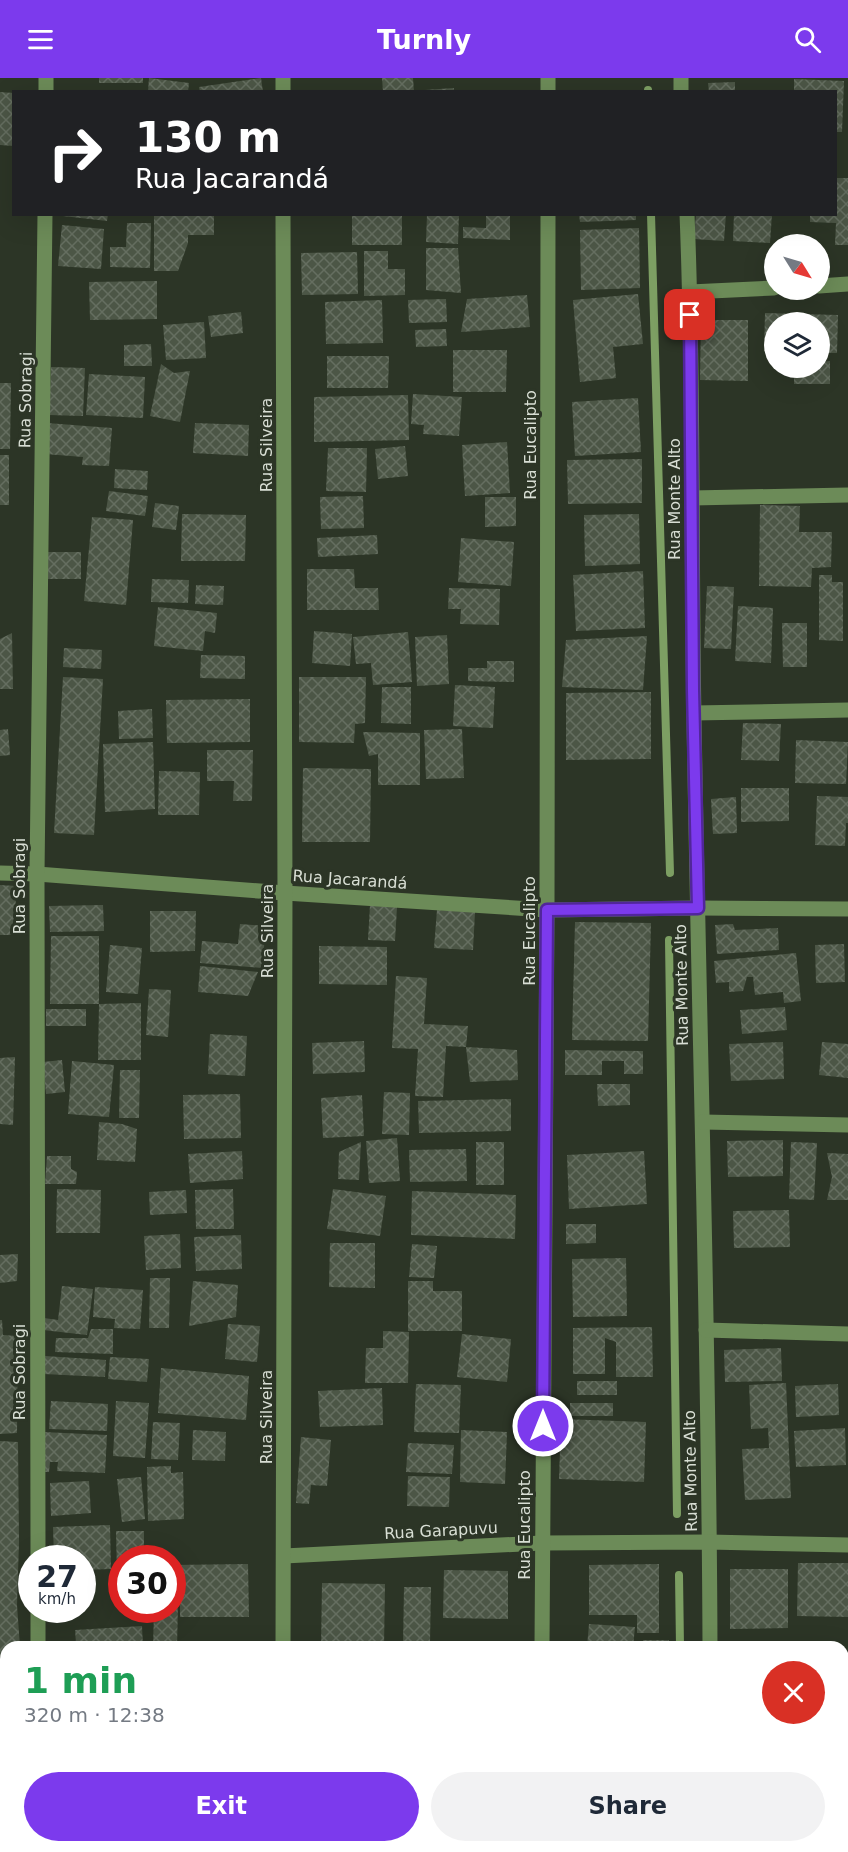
<!DOCTYPE html>
<html lang="en">
<head>
<meta charset="utf-8">
<style>
	:root { --surface:#fff; --page:#f2f2f3; --text:#1f2937; --muted:#747a83; --accent:#7c3aed }
	body { margin:0; font-family:"DejaVu Sans",sans-serif; background:var(--page); color:var(--text); height:100vh; display:flex; flex-direction:column; font-size:22px; white-space:nowrap }
	* { box-sizing:border-box; margin:0 }
	p { font-size:20px; color:var(--muted) }
	.icon { flex:none; width:33px; height:33px; fill:none; stroke:currentColor; stroke-width:2; stroke-linecap:round; stroke-linejoin:round }
	.map { position:relative; flex:1; overflow:hidden }
	.sheet { position:absolute; left:0px; top:1563px; width:849px; height:212px; display:flex; flex-direction:column; background:var(--surface); border-radius:18px 18px 0 0; box-shadow:0 6px 24px #0002 }
	.sheet>* { flex:none }
	.guide { position:absolute; left:12px; top:12px; width:825px; height:126px; border-radius:0px; box-shadow:0 6px 24px #0002; background:#202124; color:#fff; overflow:hidden }
	.needle { width:39px; rotate:127deg }
	.buttons { position:absolute; left:764px; top:156px; display:grid; gap:12px }
	.buttons a { display:grid; place-items:center; width:66px; height:66px; border-radius:50%; background:var(--surface); box-shadow:0 6px 24px #0002; font-size:30px }
	.speed { position:absolute; left:18px; top:1467px; display:flex; gap:12px; font-size:30px; font-weight:700; text-align:center }
	.speed>* { display:grid; place-content:center; width:78px; height:78px; border-radius:50%; background:var(--surface); box-shadow:0 6px 24px #0002; line-height:1 }
	.speed small { font-size:15px; font-weight:400 }
	.speed .limit { border:9px solid #d22; background:#fff; color:#111 }
	.pin { position:absolute; display:grid; place-items:center; width:51px; height:51px; color:#fff; margin:-26px; border-radius:12px; box-shadow:0 3px 9px #0006 }
	.me { position:absolute; width:66px; margin:-33px; rotate:0deg; stroke-linejoin:round; filter:drop-shadow(0 0 4px #0008) }
	.turn { display:flex; align-items:center; gap:21px; height:126px; padding:0 24px; font-size:27px }
	.turn .icon { width:78px; height:78px; stroke-width:2.5 }
	.turn b { display:block; font-size:42px; line-height:51px }
	.round { display:grid; place-items:center; flex:none; width:63px; height:63px; border-radius:32px; background:var(--page) }
	.headline { display:flex; align-items:center; justify-content:space-between; height:102px; padding:0 24px }
	h1 { font-size:36px; font-weight:800; line-height:45px; color:#1e9e55 }
	.button { display:flex; gap:12px; margin-top:auto; padding:12px 24px }
	.button a { flex:1; height:69px; border-radius:36px; background:var(--accent); color:#fff; font-size:24px; font-weight:800; line-height:69px; text-align:center }
	.button a+a { background:var(--page); color:var(--text) }
	header { display:flex; justify-content:space-between; align-items:center; height:78px; padding:0 24px; background:var(--accent); color:#fff; font-size:27px; font-weight:800 }
	.map>svg:first-child { display:block }
	.lines { fill:none; stroke-linecap:round; stroke-linejoin:round }
	.stream { stroke:#7d9f63; stroke-width:8 }
	.building { fill:url(#building-cross-hatch) }
	.minor { stroke:#6c8b58; stroke-width:15 }
	.route-casing { stroke:#51269a; stroke-width:15 }
	.route { stroke:#7c3aed; stroke-width:10 }
	.labels { text-anchor:middle; stroke-width:6; stroke-linejoin:round; paint-order:stroke }
	.street-label { font-size:16px; fill:#d8ded4; stroke:#2c3526 }
</style>
</head>
<body>
<header><svg class="icon" aria-label="menu" viewBox="0 0 24 24"><path d="M4 6h16M4 12h16M4 18h16"/></svg>Turnly<svg class="icon" aria-label="search" viewBox="0 0 24 24"><circle cx="10" cy="10" r="6"/><path d="M15 15l6 6"/></svg></header>
<div class="map">
<svg width="848" height="1774" viewBox="0 0 848 1774">
	<defs>
		<pattern id="building-cross-hatch" width="8" height="8" patternUnits="userSpaceOnUse" patternTransform="scale(1.5)"><rect width="8" height="8" fill="#4c5646"/><path d="M0 0l8 8M0 8l8-8" fill="none" stroke="#656e60"/></pattern>
	</defs>
	<rect width="100%" height="100%" fill="#2c3526"/>
	<g class="lines">
		<!-- stream -->
		<g class="stream">
			<path d="M648,12V14"/>
			<path d="M651,136L670,795"/>
			<path d="M669,862L677,1436"/>
			<path d="M679,1497L680,1569"/>
			<path d="M684,1768V1774"/>
		</g>
	</g>
	<!-- building -->
	<g class="building">
		<rect x="99" y="0" width="44" height="5"/>
		<path d="M149,0L189,5L188,14H148Z"/>
		<path d="M261,0L263,14H200L199,9Z"/>
		<path d="M382,0H413L414,14H383Z"/>
		<path d="M794,1L844,3L842,54H836V14H794Z"/>
		<path d="M735,4V14H709L708,5Z"/>
		<path d="M454,10V14H425V12Z"/>
		<path d="M0,14L14,15V68L0,67Z"/>
		<path d="M836,100H848V167H835L836,145L810,144V136H836Z"/>
		<path d="M63,136H108L107,143L63,138Z"/>
		<path d="M154,136H214V157H188V165L178,193H154Z"/>
		<rect x="352" y="136" width="50" height="31"/>
		<path d="M427,136H459L458,166L426,164Z"/>
		<path d="M486,136H510V162L463,160V149L486,150Z"/>
		<path d="M579,136H636V142L580,144Z"/>
		<path d="M696,136H726L724,163L694,161Z"/>
		<path d="M734,136H772L770,165L733,163Z"/>
		<path d="M127,145H151L150,190L110,189V169H126Z"/>
		<path d="M62,147L104,151L101,191L58,188Z"/>
		<path d="M639,150L640,210L581,212L580,152Z"/>
		<path d="M426,170H458L461,215L426,212Z"/>
		<path d="M364,173H388V191H405V217L364,218Z"/>
		<path d="M357,174L358,216L302,217L301,175Z"/>
		<path d="M157,203V241L90,242L89,204Z"/>
		<path d="M638,216L643,266L613,269L616,300L580,304L573,222Z"/>
		<path d="M527,217L530,249L461,254L467,221Z"/>
		<path d="M446,221L447,244L409,245L408,222Z"/>
		<path d="M382,222L383,265L326,266L325,224Z"/>
		<path d="M241,234L243,255L211,259L208,238Z"/>
		<path d="M765,235L838,237L837,275H819V244H774V273H764Z"/>
		<path d="M701,242H748V303L700,302Z"/>
		<path d="M204,244L206,280L166,282L163,247Z"/>
		<path d="M446,251L447,268L416,269L415,252Z"/>
		<path d="M151,266L152,288H124V267Z"/>
		<path d="M453,272H507L506,314H453Z"/>
		<path d="M327,278H389L388,310H327Z"/>
		<path d="M830,283V306H794V290H819V284Z"/>
		<path d="M161,286L174,295L190,293L180,344L150,338Z"/>
		<path d="M51,289L85,290L83,338L49,337Z"/>
		<path d="M89,296L145,299L143,340L86,337Z"/>
		<path d="M0,305H11L10,371H0Z"/>
		<path d="M413,316L462,319L459,358L423,356L424,347L411,346Z"/>
		<path d="M408,317L409,362L314,364V319Z"/>
		<path d="M638,320L641,374L575,378L572,324Z"/>
		<path d="M47,345L112,350L109,388L82,387L83,379L45,376Z"/>
		<path d="M195,345L249,347L248,378L193,375Z"/>
		<path d="M507,364L510,415L465,418L462,367Z"/>
		<path d="M405,368L408,398L378,401L375,371Z"/>
		<path d="M328,370H367L366,414L326,413Z"/>
		<rect x="0" y="377" width="9" height="50"/>
		<path d="M642,381V425L568,426L567,382Z"/>
		<path d="M115,391L148,393L147,412L114,410Z"/>
		<path d="M109,413L148,418L145,438L106,433Z"/>
		<path d="M363,418L364,450L321,451L320,419Z"/>
		<path d="M485,419H516V448L485,449Z"/>
		<path d="M155,425L179,428L176,452L152,449Z"/>
		<path d="M760,427L800,428L799,454H832L831,489L812,490L811,509L759,508Z"/>
		<path d="M182,436L246,437L245,483H181Z"/>
		<path d="M639,436L640,486L585,488L584,437Z"/>
		<path d="M92,439L133,442L126,527L84,523Z"/>
		<path d="M377,457L378,476L318,479L317,460Z"/>
		<path d="M461,460L514,464L511,508L458,504Z"/>
		<rect x="46" y="474" width="35" height="27"/>
		<path d="M307,491H354L355,510H378L379,532H307Z"/>
		<path d="M643,493L645,550L576,553L573,497Z"/>
		<path d="M819,497H832V504H843V563L819,562Z"/>
		<path d="M152,501L189,502L188,525L151,524Z"/>
		<path d="M196,507L224,508L223,527L195,526Z"/>
		<path d="M707,508L734,509L731,571L704,570Z"/>
		<path d="M449,510L500,511L499,547L460,546L461,531H448Z"/>
		<path d="M738,528L773,530L771,585L735,583Z"/>
		<path d="M158,529L217,535L215,555L205,553L203,573L154,568Z"/>
		<path d="M782,545H807V589H783Z"/>
		<path d="M314,553L352,556L350,588L312,585Z"/>
		<path d="M408,554L412,604L373,607L371,585L356,586L353,559Z"/>
		<path d="M12,555L13,611H0V561Z"/>
		<path d="M447,557L449,606L417,608L415,559Z"/>
		<path d="M647,558L643,612L562,609L566,562Z"/>
		<path d="M64,570L102,572L101,591L63,589Z"/>
		<path d="M201,577L245,578V601L200,600Z"/>
		<path d="M487,583H514V604L468,603V590H487Z"/>
		<path d="M63,599L103,601L94,757L54,755Z"/>
		<path d="M299,599H366L365,645L355,646L354,665L299,664Z"/>
		<path d="M455,607L495,609L493,650L453,648Z"/>
		<path d="M382,609H411V646L381,645Z"/>
		<path d="M651,614V681L566,682V615Z"/>
		<path d="M250,621V664L167,665L166,622Z"/>
		<path d="M152,631L153,660L119,661L118,633Z"/>
		<path d="M743,645L781,646L779,683L741,682Z"/>
		<path d="M8,651L10,677L0,678V652Z"/>
		<path d="M462,651L464,700L426,701L424,652Z"/>
		<path d="M363,654L420,655V707H378V676L369,678Z"/>
		<path d="M796,662L848,664L846,706L795,705Z"/>
		<path d="M153,664L155,731L105,734L103,666Z"/>
		<path d="M207,672H253L252,723H233L234,703H207Z"/>
		<path d="M303,690L371,691L370,764H302Z"/>
		<path d="M159,693L200,694L199,737H158Z"/>
		<path d="M741,710H789V743L741,744Z"/>
		<path d="M817,718L848,719V745H846L845,768L815,767Z"/>
		<path d="M736,719L737,755L713,756L711,721Z"/>
		<path d="M0,807L16,808L15,857H0Z"/>
		<path d="M103,827L104,853L50,854L49,828Z"/>
		<path d="M370,827L397,829L395,863L368,862Z"/>
		<path d="M437,832L475,834L473,872L434,870Z"/>
		<path d="M150,833H196L195,873L150,874Z"/>
		<path d="M575,844L651,845L648,963L572,962Z"/>
		<path d="M240,846L266,848L262,890L200,885L202,863L238,866Z"/>
		<path d="M733,846L735,852L778,850L779,872L717,876L715,847Z"/>
		<path d="M51,858H99V926H50Z"/>
		<path d="M844,866L845,904L816,905L815,867Z"/>
		<path d="M110,867L142,870L138,916L106,914Z"/>
		<path d="M319,868L387,869V907L319,906Z"/>
		<path d="M796,875L801,923L784,925L783,914L755,917L753,899H747L743,913L729,914V904L716,905L714,883Z"/>
		<path d="M200,888L258,894L248,918L198,914Z"/>
		<path d="M396,898L427,900L424,946L468,948L466,969L517,972L518,1002L470,1004L466,969L446,968L443,1019L415,1018L418,971L392,970Z"/>
		<path d="M149,911L171,912L168,959L146,957Z"/>
		<path d="M141,925V982H98L99,926Z"/>
		<path d="M785,929L787,952L742,956L740,932Z"/>
		<rect x="46" y="931" width="40" height="17"/>
		<path d="M210,956L247,958L245,998L208,996Z"/>
		<path d="M364,963L365,994L313,996L312,965Z"/>
		<path d="M783,964L784,1001L731,1003L729,966Z"/>
		<path d="M822,964L848,966V1000L819,997Z"/>
		<path d="M565,972L643,973V996H624V983H602V997H565Z"/>
		<path d="M15,979L13,1047L0,1046V980Z"/>
		<path d="M62,982L65,1014L46,1016L43,984Z"/>
		<path d="M72,983L114,987L109,1039L68,1036Z"/>
		<path d="M120,992H140L139,1040H119Z"/>
		<path d="M597,1006H630V1027L598,1028Z"/>
		<path d="M384,1014L410,1015L409,1057L382,1056Z"/>
		<path d="M240,1016L241,1060L184,1061L183,1017Z"/>
		<path d="M362,1017L364,1058L323,1060L321,1020Z"/>
		<path d="M511,1021V1053L419,1055L418,1023Z"/>
		<path d="M99,1044L122,1046L137,1051L135,1084L97,1082Z"/>
		<path d="M397,1060L400,1103L369,1105L366,1063Z"/>
		<path d="M783,1062V1098L728,1099L727,1063Z"/>
		<path d="M361,1064L359,1102L338,1101L339,1074Z"/>
		<rect x="476" y="1064" width="28" height="43"/>
		<path d="M791,1064L817,1065L814,1122L789,1121Z"/>
		<path d="M466,1071L467,1103L410,1104L409,1072Z"/>
		<path d="M242,1073L243,1101L190,1105L188,1076Z"/>
		<path d="M644,1073L647,1126L569,1131L567,1077Z"/>
		<path d="M827,1075L848,1076V1122H827L832,1099Z"/>
		<path d="M47,1078H71V1091L77,1094L76,1106H45Z"/>
		<path d="M57,1111L101,1112L100,1155H56Z"/>
		<path d="M233,1111L234,1151H196L195,1112Z"/>
		<path d="M333,1111L386,1118L380,1158L327,1151Z"/>
		<path d="M186,1112L187,1135L150,1137L149,1114Z"/>
		<path d="M412,1113L516,1117L515,1161L411,1157Z"/>
		<path d="M789,1132L790,1169L734,1170L733,1133Z"/>
		<path d="M566,1146H596V1165L566,1166Z"/>
		<path d="M180,1156L181,1190L146,1192L144,1158Z"/>
		<path d="M241,1157L242,1191L196,1193L194,1159Z"/>
		<path d="M330,1165H375V1210L329,1209Z"/>
		<path d="M412,1166L437,1168L434,1200L409,1199Z"/>
		<path d="M18,1176L17,1203L0,1205V1177Z"/>
		<path d="M626,1180L627,1238L573,1239L572,1181Z"/>
		<path d="M150,1200H170L169,1250H149Z"/>
		<path d="M193,1203L238,1207L236,1239L189,1248Z"/>
		<path d="M408,1203H433V1213H462V1253H408Z"/>
		<path d="M62,1208L93,1211L87,1257L43,1252L44,1240L58,1242Z"/>
		<path d="M95,1209L143,1212L140,1251L114,1250L115,1241L93,1239Z"/>
		<path d="M0,1242H2L3,1257L18,1258L17,1355L0,1356Z"/>
		<path d="M228,1246L260,1248L257,1284L225,1281Z"/>
		<path d="M652,1249L653,1299H616V1264L605,1260V1296H573V1250Z"/>
		<path d="M91,1251H113V1276L55,1274L56,1260H88Z"/>
		<path d="M383,1253L409,1254L408,1305H365L366,1270H383Z"/>
		<path d="M462,1256L511,1261L507,1304L457,1299Z"/>
		<path d="M781,1270L782,1303L725,1304L724,1272Z"/>
		<path d="M45,1278L106,1282L105,1299L44,1296Z"/>
		<path d="M110,1279L149,1281L147,1304L108,1301Z"/>
		<path d="M161,1290L249,1298L246,1342L158,1335Z"/>
		<rect x="577" y="1303" width="40" height="14"/>
		<path d="M786,1305L791,1420L745,1422L742,1371L769,1370L768,1350L751,1351L749,1307Z"/>
		<path d="M416,1306L461,1307L459,1355L414,1354Z"/>
		<path d="M838,1306L839,1337L796,1339L795,1308Z"/>
		<path d="M382,1310L383,1347L320,1349L318,1313Z"/>
		<path d="M51,1323L108,1326L107,1353L49,1351Z"/>
		<path d="M116,1323L149,1325L145,1380L113,1378Z"/>
		<rect x="570" y="1325" width="43" height="13"/>
		<path d="M561,1341L646,1344L644,1404L559,1401Z"/>
		<path d="M153,1344L180,1345L178,1382L151,1381Z"/>
		<path d="M845,1350L846,1387L796,1389L794,1353Z"/>
		<path d="M193,1352L226,1354L225,1383L192,1382Z"/>
		<path d="M461,1352L507,1354L505,1406L460,1404Z"/>
		<path d="M43,1354L107,1357L105,1395L57,1393L58,1384H50L49,1394H41Z"/>
		<path d="M301,1359L331,1362L327,1408L311,1407L309,1426L296,1425Z"/>
		<path d="M0,1363L18,1364L19,1464L17,1527L20,1569H6V1659H0Z"/>
		<path d="M408,1365L454,1367L452,1396L406,1394Z"/>
		<path d="M171,1388V1395L183,1394L184,1441L148,1443L147,1389Z"/>
		<path d="M408,1398L450,1399L449,1429L407,1428Z"/>
		<path d="M141,1399L145,1441L122,1444L117,1401Z"/>
		<path d="M89,1403L91,1435L51,1438L50,1405Z"/>
		<path d="M110,1447L111,1491L82,1492V1480H54L53,1449Z"/>
		<path d="M116,1453H144V1480H122V1497L117,1498Z"/>
		<path d="M798,1485H848V1539L797,1538Z"/>
		<path d="M248,1486L249,1539H180V1512H172V1487Z"/>
		<path d="M659,1486V1555H637V1537H589V1487Z"/>
		<path d="M730,1491H788V1550L730,1551Z"/>
		<path d="M444,1492L508,1493V1541L443,1540Z"/>
		<path d="M322,1505L385,1506L384,1569H321Z"/>
		<path d="M404,1509H431L430,1565H468V1569H403Z"/>
		<path d="M172,1527H178L177,1569H153L154,1532H172Z"/>
		<path d="M589,1546L635,1549L633,1569H587Z"/>
		<path d="M142,1548L143,1569H56V1566L76,1565L75,1552Z"/>
		<rect x="643" y="1562" width="26" height="7"/>
		<path d="M0,1709H6V1768H15V1774H0Z"/>
		<path d="M100,1768H194V1773L100,1774Z"/>
		<path d="M380,1768H403L402,1774H380Z"/>
		<rect x="588" y="1768" width="48" height="6"/>
	</g>
	<g class="lines">
		<!-- minor -->
		<g class="minor">
			<path d="M283,0V14"/>
			<path d="M681,0V14"/>
			<path d="M46,14V0"/>
			<path d="M548,14V0"/>
			<path d="M687,136C694,304 691,472 694,640C699,950 709,1259 710,1569"/>
			<path d="M819,208L848,206"/>
			<path d="M690,214L774,210"/>
			<path d="M692,420L848,417"/>
			<path d="M694,635L848,632"/>
			<path d="M0,795L37,796L285,815L547,832L698,830L848,831"/>
			<path d="M703,1044L848,1047"/>
			<path d="M706,1252L848,1256"/>
			<path d="M284,1478L542,1465L709,1464L848,1467"/>
			<path d="M38,1480L37,796L45,136"/>
			<path d="M38,1532V1569"/>
			<path d="M283,1569L285,815L283,136"/>
			<path d="M542,1569L547,832L548,136"/>
			<path d="M0,1695H6"/>
			<path d="M87,1768V1774"/>
			<path d="M710,1768V1774"/>
			<path d="M281,1774V1768"/>
			<path d="M541,1774V1768"/>
		</g>
	</g>
	<g class="lines">
		<defs>
			<path id="route" d="M543,1348L547,832L698,830L693,612L690,237"/>
		</defs>
		<!-- route casing -->
		<use href="#route" class="route-casing"/>
		<!-- route -->
		<use href="#route" class="route"/>
	</g>
	<g class="labels">
		<!-- street labels -->
		<g class="street-label">
			<text transform="translate(25 322) rotate(-89)" y="6">Rua Sobragi</text>
			<text transform="translate(266 367) rotate(-90)" y="6">Rua Silveira</text>
			<text transform="translate(530 367) rotate(-90)" y="6">Rua Eucalipto</text>
			<text transform="translate(674 421) rotate(-90)" y="6">Rua Monte Alto</text>
			<text transform="translate(350 801) rotate(4)" y="6">Rua Jacarandá</text>
			<text transform="translate(19 808) rotate(-90)" y="6">Rua Sobragi</text>
			<text transform="translate(267 853) rotate(-90)" y="6">Rua Silveira</text>
			<text transform="translate(529 853) rotate(-90)" y="6">Rua Eucalipto</text>
			<text transform="translate(681 907) rotate(-91)" y="6">Rua Monte Alto</text>
			<text transform="translate(19 1294) rotate(-90)" y="6">Rua Sobragi</text>
			<text transform="translate(266 1339) rotate(-90)" y="6">Rua Silveira</text>
			<text transform="translate(690 1393) rotate(-91)" y="6">Rua Monte Alto</text>
			<text transform="translate(524 1447) rotate(-90)" y="6">Rua Eucalipto</text>
			<text transform="translate(441 1452) rotate(-3)" y="6">Rua Garapuvu</text>
		</g>
	</g>
</svg>
<div class="buttons">
<a><svg class="needle" viewBox="-14 -14 28 28"><path d="M0-13l5 13h-10z" fill="#e53935"/><path d="M0 13l5-13h-10z" fill="#747a83"/></svg></a>
<a><svg class="icon" aria-label="layers" viewBox="0 0 24 24"><path d="M12 4l9 5-9 5-9-5zM3 14l9 5 9-5"/></svg></a>
</div>
<div class="speed"><div>27<small>km/h</small></div><div class="limit">30</div></div>
<div class="pin" style="left:690px;top:237px;background:#d93025"><svg class="icon" aria-label="arrive" viewBox="0 0 24 24"><path d="M6 21V4h12l-3 4 3 4H6"/></svg></div>
<svg class="me" style="left:543px;top:1348px" viewBox="-20 -20 40 40"><circle r="17" fill="#7c3aed" stroke="#fff" stroke-width="3"/><path d="M0-11L8 9 0 5-8 9z" fill="#fff"/></svg>
<div class="guide">
<div class="turn"><svg class="icon" aria-label="right" viewBox="0 0 24 24"><path d="M7 20v-9h11M14 6l5 5-5 5"/></svg><div><b>130 m</b>Rua Jacarandá</div></div>
</div>
<section class="sheet">
<div class="headline"><div><h1>1 min</h1><p>320 m · 12:38</p></div><a class="round" style="background:#d93025;color:#fff"><svg class="icon" aria-label="close" viewBox="0 0 24 24"><path d="M6 6l12 12M18 6L6 18"/></svg></a></div>
<div class="button"><a>Exit</a><a>Share</a></div>
</section>
</div>
</body>
</html>
